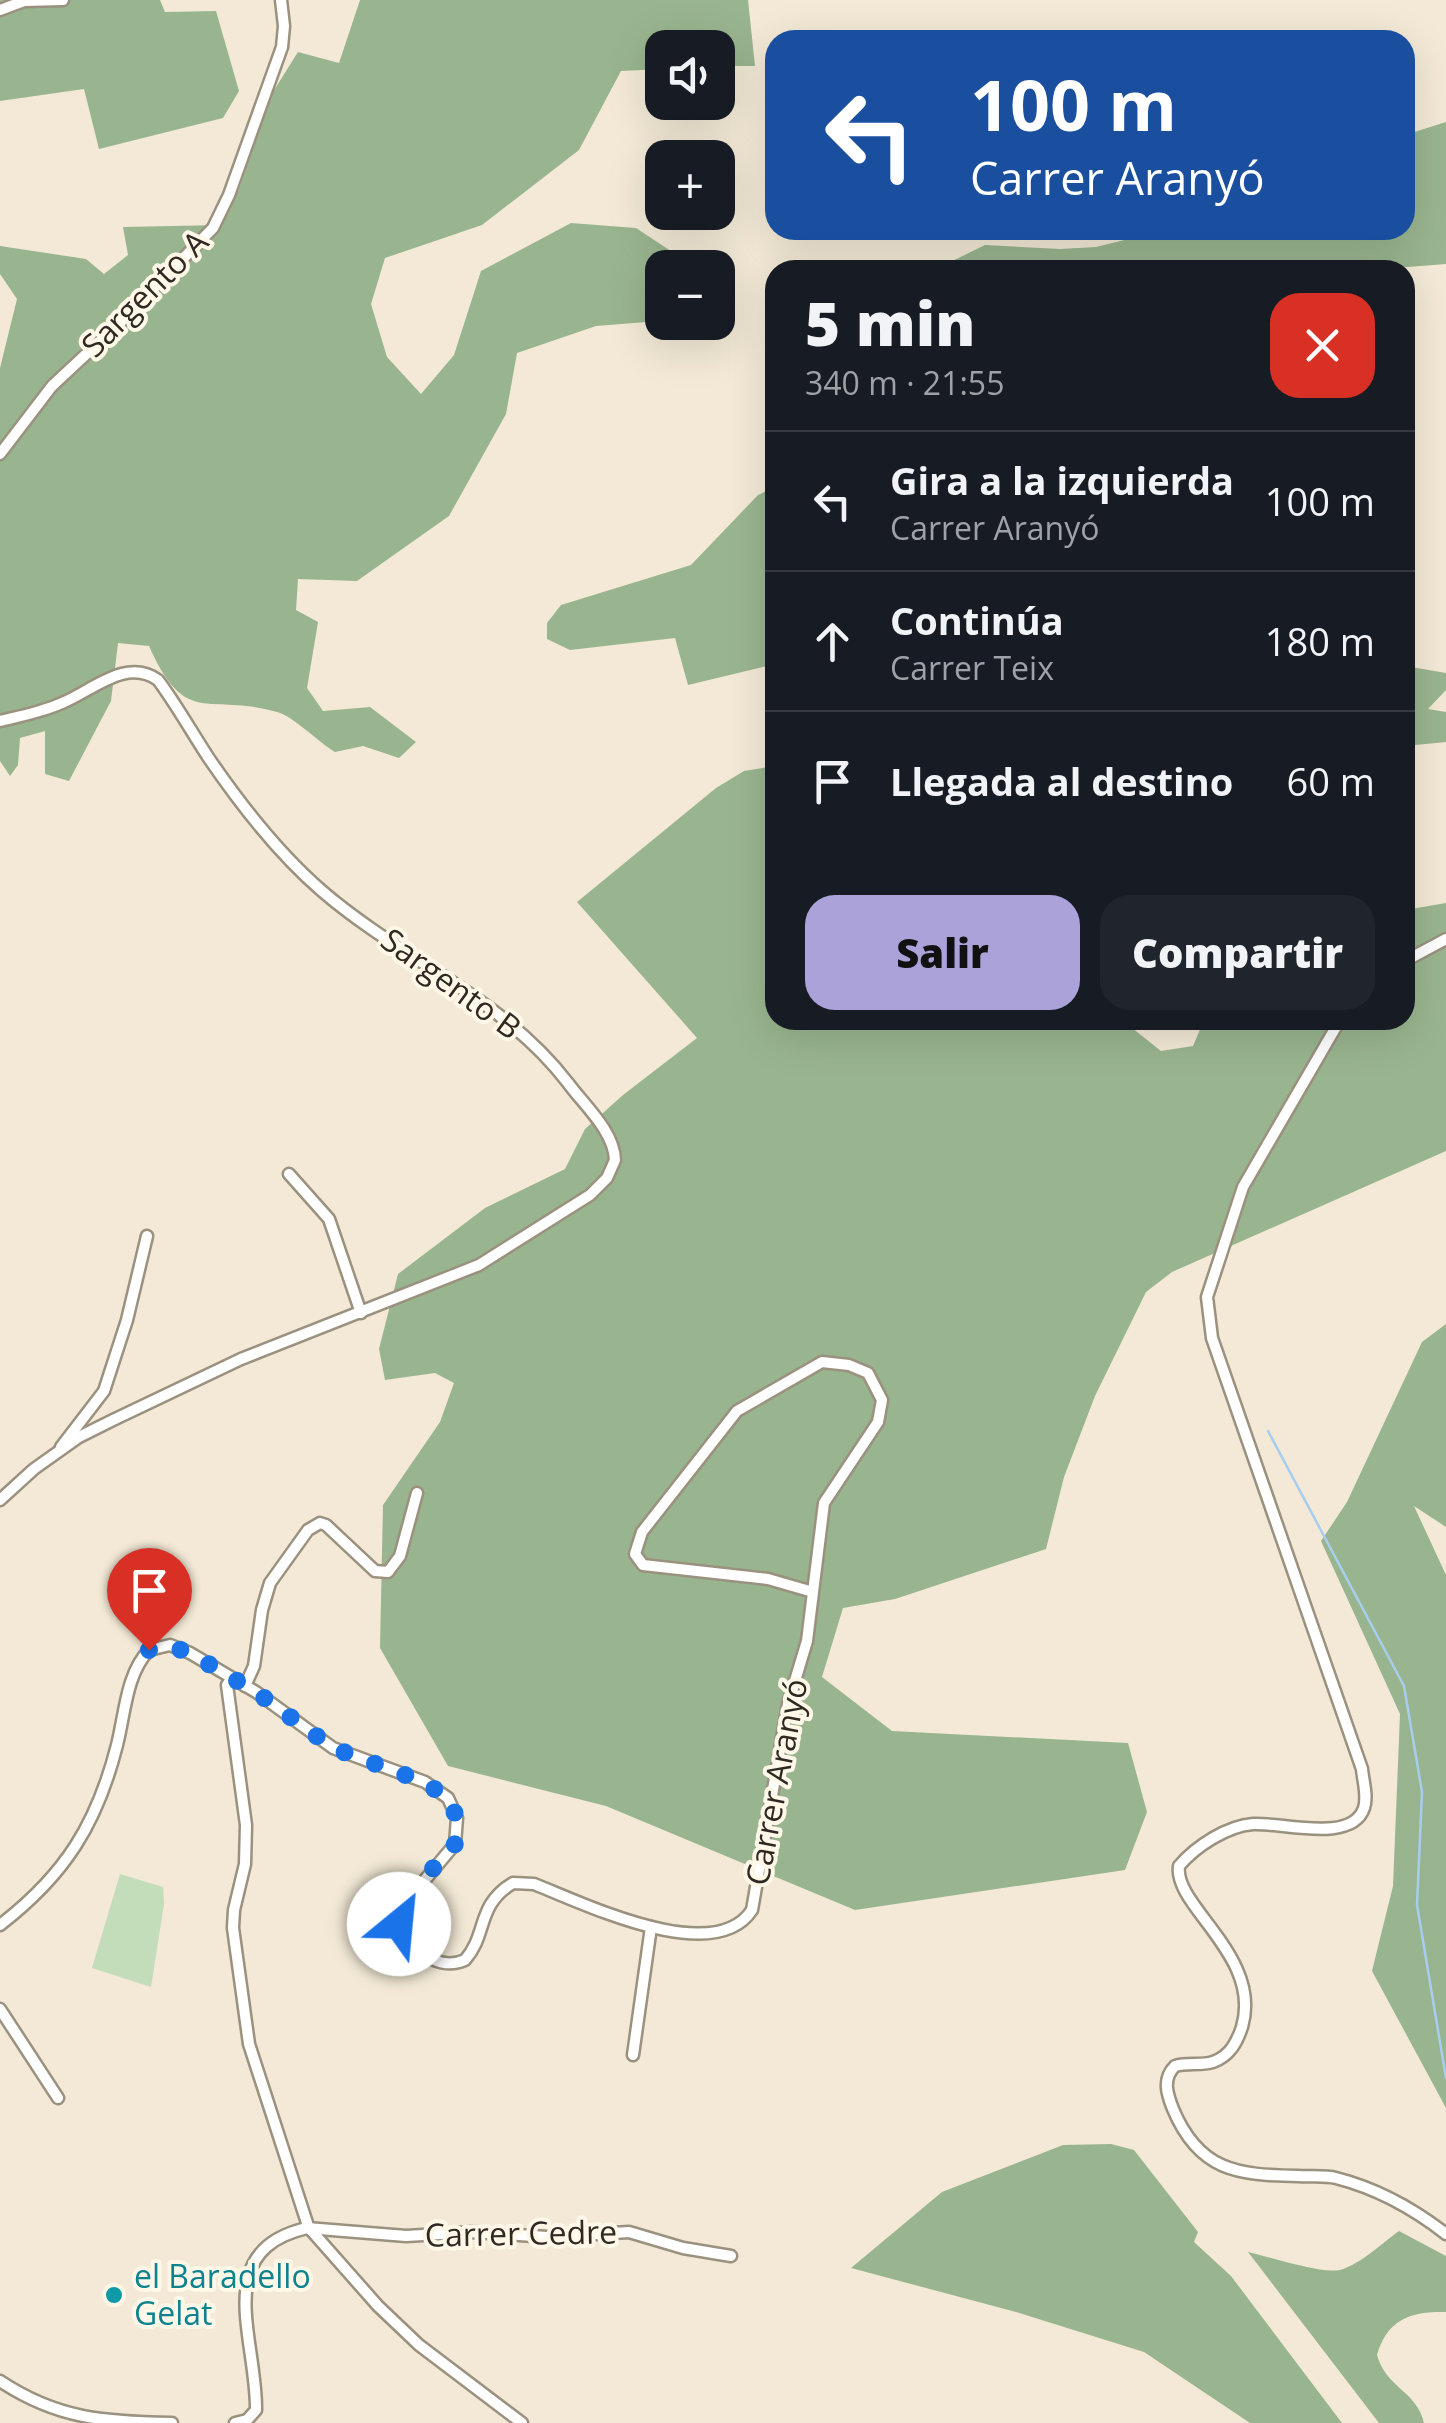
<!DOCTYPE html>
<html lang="es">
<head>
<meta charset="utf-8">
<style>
	:root { --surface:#171b24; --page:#20242c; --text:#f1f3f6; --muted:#9ea1a6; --line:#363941; --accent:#aba2da }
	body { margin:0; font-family:"Open Sans",sans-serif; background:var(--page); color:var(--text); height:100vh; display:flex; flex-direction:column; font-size:38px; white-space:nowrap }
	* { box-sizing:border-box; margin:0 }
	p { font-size:32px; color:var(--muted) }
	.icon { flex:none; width:55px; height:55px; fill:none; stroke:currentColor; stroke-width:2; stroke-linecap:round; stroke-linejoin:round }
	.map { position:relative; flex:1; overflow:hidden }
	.drawer { position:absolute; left:765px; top:260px; width:650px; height:770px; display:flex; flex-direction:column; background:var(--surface); border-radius:30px; box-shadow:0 10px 40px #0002 }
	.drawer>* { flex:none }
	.hud { position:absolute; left:765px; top:30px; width:650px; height:210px; border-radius:30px; box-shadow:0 10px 40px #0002; background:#1a4fa0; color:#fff; overflow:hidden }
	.fabs { position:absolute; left:645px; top:30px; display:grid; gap:20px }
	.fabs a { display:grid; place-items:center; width:90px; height:90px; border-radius:20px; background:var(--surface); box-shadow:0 10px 40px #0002; font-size:50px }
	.pin { position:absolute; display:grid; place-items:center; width:85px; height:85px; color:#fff; margin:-102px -42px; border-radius:50% 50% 50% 0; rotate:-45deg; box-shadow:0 0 10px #0007 }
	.pin .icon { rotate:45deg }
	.me { position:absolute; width:110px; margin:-55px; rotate:28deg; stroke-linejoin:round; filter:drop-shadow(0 0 8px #0008) }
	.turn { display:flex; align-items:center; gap:35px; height:210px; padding:0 40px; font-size:45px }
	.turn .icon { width:130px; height:130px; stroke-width:2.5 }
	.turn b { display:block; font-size:70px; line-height:85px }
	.round { display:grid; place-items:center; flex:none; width:105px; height:105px; border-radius:30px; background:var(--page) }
	.overview { display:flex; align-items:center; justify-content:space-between; height:170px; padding:0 40px }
	h1 { font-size:60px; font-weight:800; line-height:75px }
	.action { display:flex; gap:20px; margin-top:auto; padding:20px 40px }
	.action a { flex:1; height:115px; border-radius:30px; background:var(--accent); color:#111; font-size:40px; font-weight:800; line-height:115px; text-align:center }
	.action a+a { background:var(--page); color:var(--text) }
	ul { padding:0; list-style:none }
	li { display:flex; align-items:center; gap:30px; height:140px; padding:0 40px; border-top:2px solid var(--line) }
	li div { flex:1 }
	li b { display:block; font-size:38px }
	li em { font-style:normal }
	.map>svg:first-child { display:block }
	.green { fill:#c3dcba }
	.forest { fill:#99b58f }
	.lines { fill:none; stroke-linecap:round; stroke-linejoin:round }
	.stream { stroke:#a8ceef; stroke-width:2.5 }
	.minor-casing { stroke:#9a917f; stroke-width:15 }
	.minor { stroke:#fff; stroke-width:10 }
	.route { stroke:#1a73e8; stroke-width:18; stroke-dasharray:0 32.4 }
	.culture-dot { fill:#0f9aa8; stroke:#fff7e7; stroke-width:4 }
	.labels { text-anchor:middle; stroke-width:8; stroke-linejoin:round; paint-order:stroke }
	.street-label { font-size:32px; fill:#2e2a23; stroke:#fff7e7 }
	.culture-label { font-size:32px; fill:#0d838f; stroke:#fff7e7; text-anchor:start }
</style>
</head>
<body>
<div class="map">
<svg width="1446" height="2423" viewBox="0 0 1446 2423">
	<rect width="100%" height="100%" fill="#f3e9d6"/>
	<!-- green -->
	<path class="green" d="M120,1874L163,1887L164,1904L151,1987L92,1968Z"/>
	<!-- forest -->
	<g class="forest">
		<path d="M0,0H160L165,12L216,11L239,91L223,118L99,149L84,89L0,101Z"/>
		<path d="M360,0H748L755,66H718V48H662V69L621,71L579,150L482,225L385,258L371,304L387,357L421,394L454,355L481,271L571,223L636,228L683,259L679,267L662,268V312L659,321L596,326L517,353L506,414L449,516L357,581L298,579L296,610L318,622L307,688L323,711L370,707L416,742L399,758L363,746L335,752C318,742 293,716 277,712C207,692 186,729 149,646L118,643L111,701L69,781L45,774V731L20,738L18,765L10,776L0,761V368L17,299L0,274V246L86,259L104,274L128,255L123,227L222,225L239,189L271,95L298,52L339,63Z"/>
		<path d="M1446,122V264L1369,270H934L985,245L1060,249L1096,247L1165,230H1405V135Z"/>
		<path d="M775,487V664L688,685L675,638L570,650L547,639V623L561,605L691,565L758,495Z"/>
		<path d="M1405,666L1446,673V690L1428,709L1446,712V742L1405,746Z"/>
		<path d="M775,766V1020H1122L1161,1051L1193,1046L1204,1020H1405V910L1446,903V1151L1172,1272L1146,1292L1095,1396L1064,1477L1046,1549L895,1599L843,1608L822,1677L892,1731L1128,1743L1147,1812L1125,1870L855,1910L606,1806L448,1766L380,1648L383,1505L440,1422L454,1383L435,1373L385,1380L379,1349L398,1274L485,1208L565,1169L585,1129L623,1095L697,1038L577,902L716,788L744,771Z"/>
		<path d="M1446,1324V1527L1414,1506L1446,1575V2108L1372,1971L1393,1886L1400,1714L1321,1541L1347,1502L1422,1342Z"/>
		<path d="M1111,2144L1134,2150L1198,2232L1194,2242L1231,2276L1342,2423H1250L1144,2352L1016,2312L851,2268L942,2192L1063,2145Z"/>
		<path d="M1399,2231L1446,2256V2312C1410,2311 1387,2320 1377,2355C1386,2388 1417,2391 1424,2423H1379L1248,2252C1270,2257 1322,2274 1340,2270C1361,2264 1382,2243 1399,2231Z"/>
	</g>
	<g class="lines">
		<!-- stream -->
		<path class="stream" d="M1268,1431L1404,1686L1422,1792L1417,1905L1446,2078"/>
		<defs>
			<g id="minor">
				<path d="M0,10L24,1L63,0"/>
				<path d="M0,454L52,386L126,317L213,228L229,195L282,47L284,26L281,0"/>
				<path d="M0,721C21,716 42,712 62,703C92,691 126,657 158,680C176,704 191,731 208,757C240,804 278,853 322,891C402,960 502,997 568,1083C584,1105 614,1131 615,1160L607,1178L590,1195L479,1265L241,1359L113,1420L79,1437L34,1469L0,1500"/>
				<path d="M1405,961L1446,939"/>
				<path d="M1340,1020L1243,1187L1207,1297L1212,1338L1362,1769C1363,1781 1368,1796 1364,1808C1352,1844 1281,1822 1253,1824C1227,1826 1196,1846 1179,1866C1173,1906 1263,1956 1242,2027C1237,2042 1230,2056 1213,2062C1201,2066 1187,2062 1175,2066C1162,2079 1167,2094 1173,2109C1199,2171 1237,2175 1298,2176C1310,2177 1324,2175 1336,2178C1375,2188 1414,2209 1446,2234"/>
				<path d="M289,1174L329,1219L361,1313"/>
				<path d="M61,1447L104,1391L127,1320L147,1236"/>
				<path d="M231,1679L227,1685L246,1825L245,1864L234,1910L233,1928L249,2044L309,2229"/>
				<path d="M245,1686L254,1666L262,1610L270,1583L308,1530L320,1523L326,1525L375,1571L388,1572L400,1556L417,1493"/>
				<path d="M0,1925C65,1875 97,1824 117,1745C125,1714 126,1674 149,1650L170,1645L190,1653L256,1692L333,1748L425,1782L448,1798L457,1818L455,1844L398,1912C402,1941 434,1974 465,1960C488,1934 476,1905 513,1883L534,1884C583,1903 714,1968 752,1910L788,1704L807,1641L824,1503L878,1422L882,1400L868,1373L849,1365L822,1362L737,1411L642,1532L635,1554L643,1565L768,1579L813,1592"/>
				<path d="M0,2009L58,2098"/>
				<path d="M633,2055L651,1927"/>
				<path d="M310,2229L378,2306L419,2345L522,2423"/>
				<path d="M0,2381C57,2419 105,2422 172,2423"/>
				<path d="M235,2423L247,2420L256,2410C257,2339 210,2250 307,2228L406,2236L474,2232L547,2237L629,2232L683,2248L731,2256"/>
			</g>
		</defs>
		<!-- minor casing -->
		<use href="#minor" class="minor-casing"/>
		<!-- minor -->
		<use href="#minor" class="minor"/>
	</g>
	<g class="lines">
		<!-- route -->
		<path class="route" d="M149,1650L170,1646L190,1653L256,1692L333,1748L424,1782L448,1798L457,1818L455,1844L402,1903L398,1912L399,1924"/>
	</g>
	<!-- markers -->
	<circle class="culture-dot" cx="114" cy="2295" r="10"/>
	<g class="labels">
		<!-- street labels -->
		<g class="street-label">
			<text transform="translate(145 294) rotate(-45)" y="11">Sargento A</text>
			<text transform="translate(451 984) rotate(36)" y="11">Sargento B</text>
			<text transform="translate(777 1782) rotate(-79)" y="11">Carrer Aranyó</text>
			<text transform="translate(521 2234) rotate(-1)" y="11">Carrer Cedre</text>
		</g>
		<!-- culture labels -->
		<g class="culture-label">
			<text x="134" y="2288">el Baradello<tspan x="134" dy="37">Gelat</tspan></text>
		</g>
	</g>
</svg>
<div class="fabs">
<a><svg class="icon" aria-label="sound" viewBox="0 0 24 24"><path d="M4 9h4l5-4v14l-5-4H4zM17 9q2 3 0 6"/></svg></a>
<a>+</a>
<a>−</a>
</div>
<div class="pin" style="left:149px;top:1650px;background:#d93025"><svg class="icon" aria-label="arrive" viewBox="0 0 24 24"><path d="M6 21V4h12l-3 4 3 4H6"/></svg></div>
<svg class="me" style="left:399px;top:1924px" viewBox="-20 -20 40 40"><circle r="19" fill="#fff"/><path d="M0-13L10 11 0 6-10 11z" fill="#1a73e8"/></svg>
<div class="hud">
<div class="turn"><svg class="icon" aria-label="left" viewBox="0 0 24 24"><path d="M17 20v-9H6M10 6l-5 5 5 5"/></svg><div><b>100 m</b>Carrer Aranyó</div></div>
</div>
<section class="drawer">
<div class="overview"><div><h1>5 min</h1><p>340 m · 21:55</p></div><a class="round" style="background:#d93025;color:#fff"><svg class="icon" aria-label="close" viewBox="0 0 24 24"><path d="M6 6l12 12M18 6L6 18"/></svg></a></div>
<ul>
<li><svg class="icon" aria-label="left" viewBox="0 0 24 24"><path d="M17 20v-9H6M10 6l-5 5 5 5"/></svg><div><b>Gira a la izquierda</b><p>Carrer Aranyó</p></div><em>100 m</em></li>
<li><svg class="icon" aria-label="ahead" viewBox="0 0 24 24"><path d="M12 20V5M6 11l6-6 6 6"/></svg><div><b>Continúa</b><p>Carrer Teix</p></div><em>180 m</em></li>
<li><svg class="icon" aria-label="arrive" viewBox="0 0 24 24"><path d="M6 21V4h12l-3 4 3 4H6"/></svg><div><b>Llegada al destino</b></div><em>60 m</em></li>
</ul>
<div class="action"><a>Salir</a><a>Compartir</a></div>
</section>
</div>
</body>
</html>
